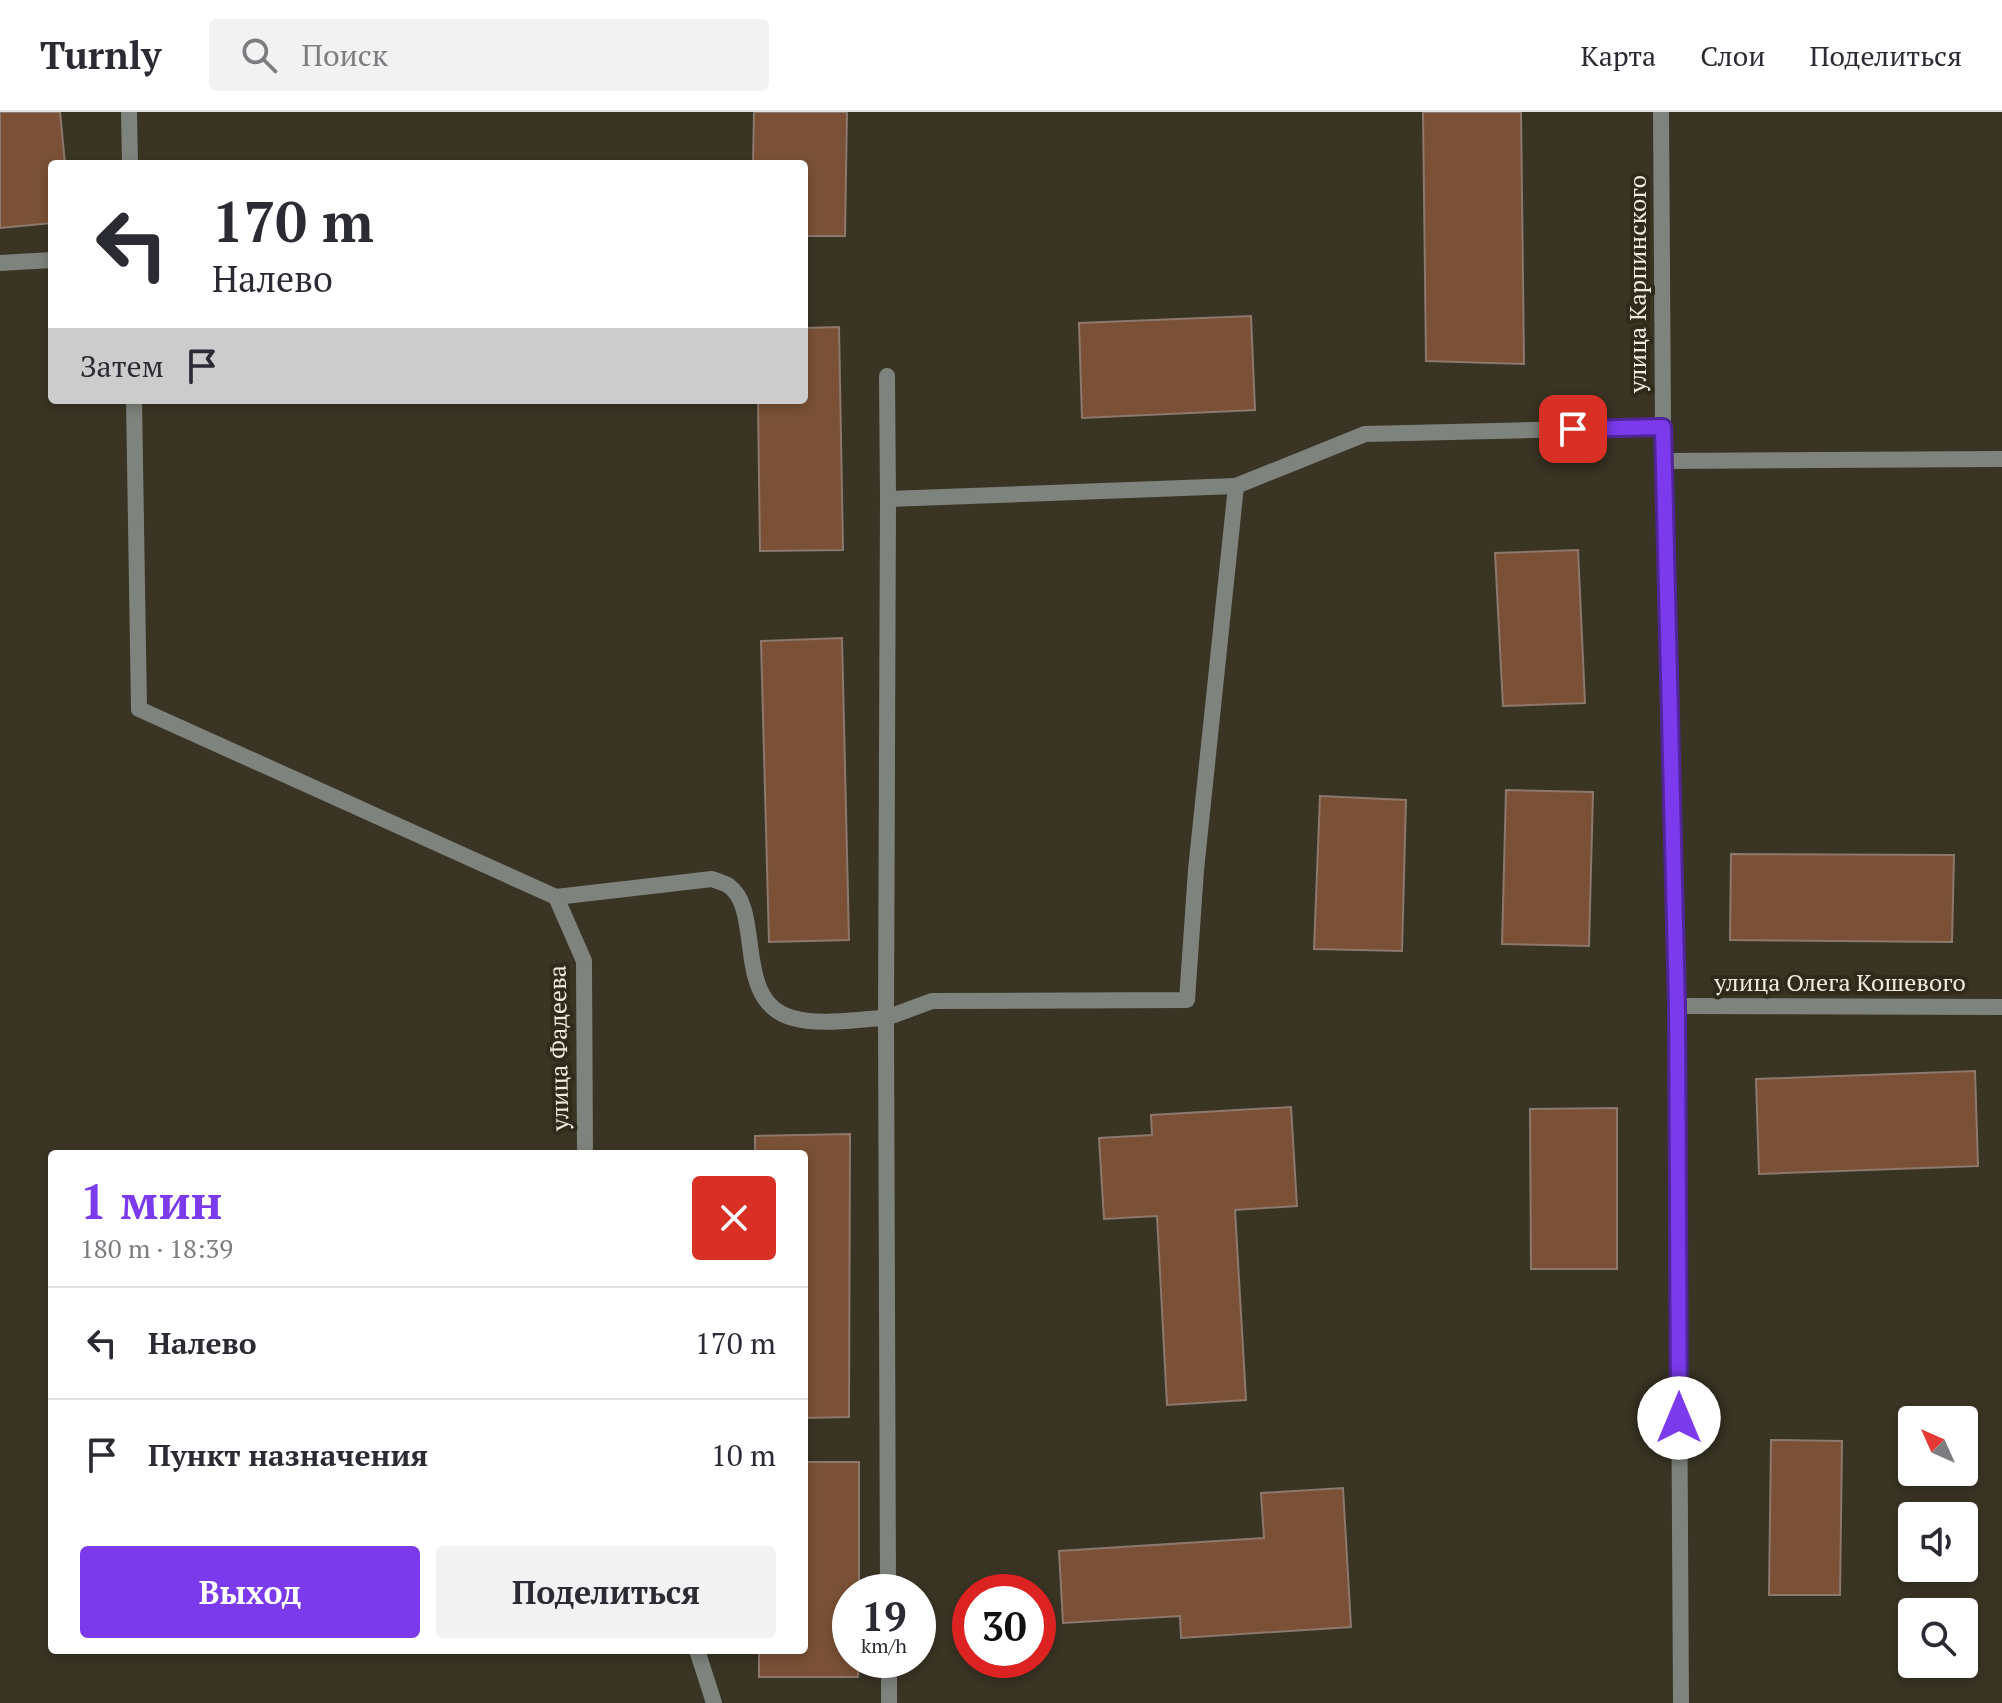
<!DOCTYPE html>
<html lang="ru">
<head>
<meta charset="utf-8">
<style>
	:root { --surface:#fff; --page:#f2f2f3; --text:#2b2b33; --muted:#7c7c81; --line:#e1e1e2; --accent:#7c3aed }
	body { margin:0; font-family:"PT Serif",serif; background:var(--page); color:var(--text); height:100vh; display:flex; flex-direction:column; font-size:30px; white-space:nowrap }
	* { box-sizing:border-box; margin:0 }
	p { font-size:26px; color:var(--muted) }
	.icon { flex:none; width:44px; height:44px; fill:none; stroke:currentColor; stroke-width:2; stroke-linecap:round; stroke-linejoin:round }
	.map { position:relative; flex:1; overflow:hidden }
	.sheet { position:absolute; left:48px; top:1038px; width:760px; height:504px; display:flex; flex-direction:column; background:var(--surface); border-radius:8px; box-shadow:0 4px 12px #0003 }
	.sheet>* { flex:none }
	.top-card { position:absolute; left:48px; top:48px; width:760px; height:244px; border-radius:8px; box-shadow:0 4px 12px #0003; background:#fff; color:var(--text); overflow:hidden }
	.needle { width:52px; rotate:315deg }
	.fabs { position:absolute; left:1898px; top:1294px; display:grid; gap:16px }
	.fabs a { display:grid; place-items:center; width:80px; height:80px; border-radius:8px; background:var(--surface); box-shadow:0 4px 12px #0003; font-size:40px }
	.speed { position:absolute; left:832px; top:1462px; display:flex; gap:16px; font-size:40px; font-weight:700; text-align:center }
	.speed>* { display:grid; place-content:center; width:104px; height:104px; border-radius:50%; background:var(--surface); box-shadow:0 4px 12px #0003; line-height:1 }
	.speed small { font-size:20px; font-weight:400 }
	.speed .limit { border:12px solid #d22; background:#fff; color:#111 }
	.pin { position:absolute; display:grid; place-items:center; width:68px; height:68px; color:#fff; margin:-34px; border-radius:16px; box-shadow:0 4px 12px #0006 }
	.me { position:absolute; width:88px; margin:-44px; rotate:0deg; stroke-linejoin:round; filter:drop-shadow(0 0 6px #0008) }
	.turn { display:flex; align-items:center; gap:28px; height:168px; padding:0 32px; font-size:36px }
	.turn .icon { width:104px; height:104px; stroke-width:2.5 }
	.turn b { display:block; font-size:56px; line-height:68px }
	.then { display:flex; align-items:center; height:76px; padding:0 32px; background:#0003; gap:16px; font-size:30px }
	.round { display:grid; place-items:center; flex:none; width:84px; height:84px; border-radius:8px; background:var(--page) }
	.headline { display:flex; align-items:center; justify-content:space-between; height:136px; padding:0 32px }
	h1 { font-size:48px; font-weight:700; line-height:60px; color:var(--accent) }
	.action { display:flex; gap:16px; margin-top:auto; padding:16px 32px }
	.action a { flex:1; height:92px; border-radius:8px; background:var(--accent); color:#fff; font-size:32px; font-weight:700; line-height:92px; text-align:center }
	.action a+a { background:var(--page); color:var(--text) }
	ul { padding:0; list-style:none }
	li { display:flex; align-items:center; gap:24px; height:112px; padding:0 32px; border-top:2px solid var(--line) }
	li div { flex:1 }
	li b { display:block; font-size:30px }
	li em { font-style:normal }
	header { display:flex; align-items:center; gap:48px; box-sizing:border-box; height:112px; padding:0 40px; background:var(--surface); border-bottom:2px solid var(--line) }
	header strong { font-size:38px }
	nav { display:flex; gap:44px; margin-inline-start:auto; font-size:28px }
	.search { width:560px; height:72px; background:var(--page); display:flex; align-items:center; gap:20px; box-sizing:border-box; padding:0 28px; border-radius:8px; color:var(--muted); font-size:30px }
	.map>svg:first-child { display:block }
	.building { fill:#7a5136; stroke:#8c786d; stroke-width:2 }
	.lines { fill:none; stroke-linecap:round; stroke-linejoin:round }
	.service { stroke:#7e847d; stroke-width:16 }
	.minor { stroke:#7e847d; stroke-width:16 }
	.route-casing { stroke:#51269a; stroke-width:20 }
	.route { stroke:#7c3aed; stroke-width:14 }
	.labels { text-anchor:middle; stroke-width:8; stroke-linejoin:round; paint-order:stroke }
	.street-label { font-size:24px; fill:#edeadf; stroke:#2f2a19 }
</style>
</head>
<body>
<header>
<strong>Turnly</strong>
<div class="search"><svg class="icon" aria-label="search" viewBox="0 0 24 24"><circle cx="10" cy="10" r="6"/><path d="M15 15l6 6"/></svg>Поиск</div>
<nav><a>Карта</a><a>Слои</a><a>Поделиться</a></nav>
</header>
<div class="map">
<svg width="2002" height="1591" viewBox="0 0 2002 1591">
	<rect width="100%" height="100%" fill="#393423"/>
	<!-- building -->
	<g class="building">
		<path d="M0,0H60L65,52H52V111L0,116Z"/>
		<path d="M754,0H847L845,124H804V52H753Z"/>
		<path d="M1423,0H1521L1524,252L1426,249Z"/>
		<path d="M1251,204L1255,298L1082,306L1079,211Z"/>
		<path d="M839,215L843,438L760,439L758,288H804V216Z"/>
		<path d="M1578,438L1585,591L1503,594L1495,441Z"/>
		<path d="M842,526L849,828L769,830L761,529Z"/>
		<path d="M1506,678L1593,680L1589,834L1502,832Z"/>
		<path d="M1320,684L1406,688L1402,839L1314,837Z"/>
		<path d="M1731,742L1954,743L1952,830L1730,828Z"/>
		<path d="M1975,959L1978,1054L1759,1062L1756,967Z"/>
		<path d="M1291,995L1297,1094L1235,1098L1246,1288L1167,1293L1157,1104L1104,1107L1099,1026L1152,1023L1151,1003Z"/>
		<path d="M1617,996V1157H1531L1530,997Z"/>
		<path d="M850,1022L849,1305L804,1306V1042H755V1024Z"/>
		<path d="M1771,1328L1842,1329L1840,1483H1769Z"/>
		<path d="M804,1350H859V1480H850V1548H859L858,1565H759V1538H804Z"/>
		<path d="M1343,1376L1351,1515L1181,1526L1180,1504L1063,1511L1059,1439L1264,1426L1261,1381Z"/>
	</g>
	<g class="lines">
		<!-- service -->
		<g class="service">
			<path d="M129,0L130,52"/>
			<path d="M0,151L52,148"/>
			<path d="M887,264L888,387L1236,374"/>
			<path d="M134,288L139,597L556,785L712,767C717,769 725,771 729,774C764,799 732,890 793,906C821,914 857,907 886,906L888,1480"/>
			<path d="M1663,349L2002,347"/>
			<path d="M888,387L886,906L932,889L1187,888L1196,758L1236,374L1365,322L1663,315"/>
			<path d="M889,1548V1591"/>
		</g>
		<!-- minor -->
		<g class="minor">
			<path d="M1661,0L1663,315L1677,894L1681,1591"/>
			<path d="M556,785L584,849L585,1042"/>
			<path d="M1677,894L2002,895"/>
			<path d="M697,1538L714,1591"/>
		</g>
	</g>
	<g class="lines">
		<defs>
			<path id="route" d="M1573,317L1663,315L1677,894L1679,1306"/>
		</defs>
		<!-- route casing -->
		<use href="#route" class="route-casing"/>
		<!-- route -->
		<use href="#route" class="route"/>
	</g>
	<g class="labels">
		<!-- street labels -->
		<g class="street-label">
			<text transform="translate(1638 172) rotate(-90)" y="8">улица Карпинского</text>
			<text x="1840" y="879">улица Олега Кошевого</text>
			<text transform="translate(559 936) rotate(-91)" y="8">улица Фадеева</text>
		</g>
	</g>
</svg>
<div class="fabs">
<a><svg class="needle" viewBox="-14 -14 28 28"><path d="M0-13l5 13h-10z" fill="#e53935"/><path d="M0 13l5-13h-10z" fill="#7c7c81"/></svg></a>
<a><svg class="icon" aria-label="sound" viewBox="0 0 24 24"><path d="M4 9h4l5-4v14l-5-4H4zM17 9q2 3 0 6"/></svg></a>
<a><svg class="icon" aria-label="search" viewBox="0 0 24 24"><circle cx="10" cy="10" r="6"/><path d="M15 15l6 6"/></svg></a>
</div>
<div class="speed"><div>19<small>km/h</small></div><div class="limit">30</div></div>
<div class="pin" style="left:1573px;top:317px;background:#d93025"><svg class="icon" aria-label="arrive" viewBox="0 0 24 24"><path d="M6 21V4h12l-3 4 3 4H6"/></svg></div>
<svg class="me" style="left:1679px;top:1306px" viewBox="-20 -20 40 40"><circle r="19" fill="#fff"/><path d="M0-13L10 11 0 6-10 11z" fill="#7c3aed"/></svg>
<div class="top-card">
<div class="turn"><svg class="icon" aria-label="left" viewBox="0 0 24 24"><path d="M17 20v-9H6M10 6l-5 5 5 5"/></svg><div><b>170 m</b>Налево</div></div>
<div class="then">Затем<svg class="icon" aria-label="arrive" viewBox="0 0 24 24"><path d="M6 21V4h12l-3 4 3 4H6"/></svg></div>
</div>
<section class="sheet">
<div class="headline"><div><h1>1 мин</h1><p>180 m · 18:39</p></div><a class="round" style="background:#d93025;color:#fff"><svg class="icon" aria-label="close" viewBox="0 0 24 24"><path d="M6 6l12 12M18 6L6 18"/></svg></a></div>
<ul>
<li><svg class="icon" aria-label="left" viewBox="0 0 24 24"><path d="M17 20v-9H6M10 6l-5 5 5 5"/></svg><div><b>Налево</b></div><em>170 m</em></li>
<li><svg class="icon" aria-label="arrive" viewBox="0 0 24 24"><path d="M6 21V4h12l-3 4 3 4H6"/></svg><div><b>Пункт назначения</b></div><em>10 m</em></li>
</ul>
<div class="action"><a>Выход</a><a>Поделиться</a></div>
</section>
</div>
</body>
</html>
